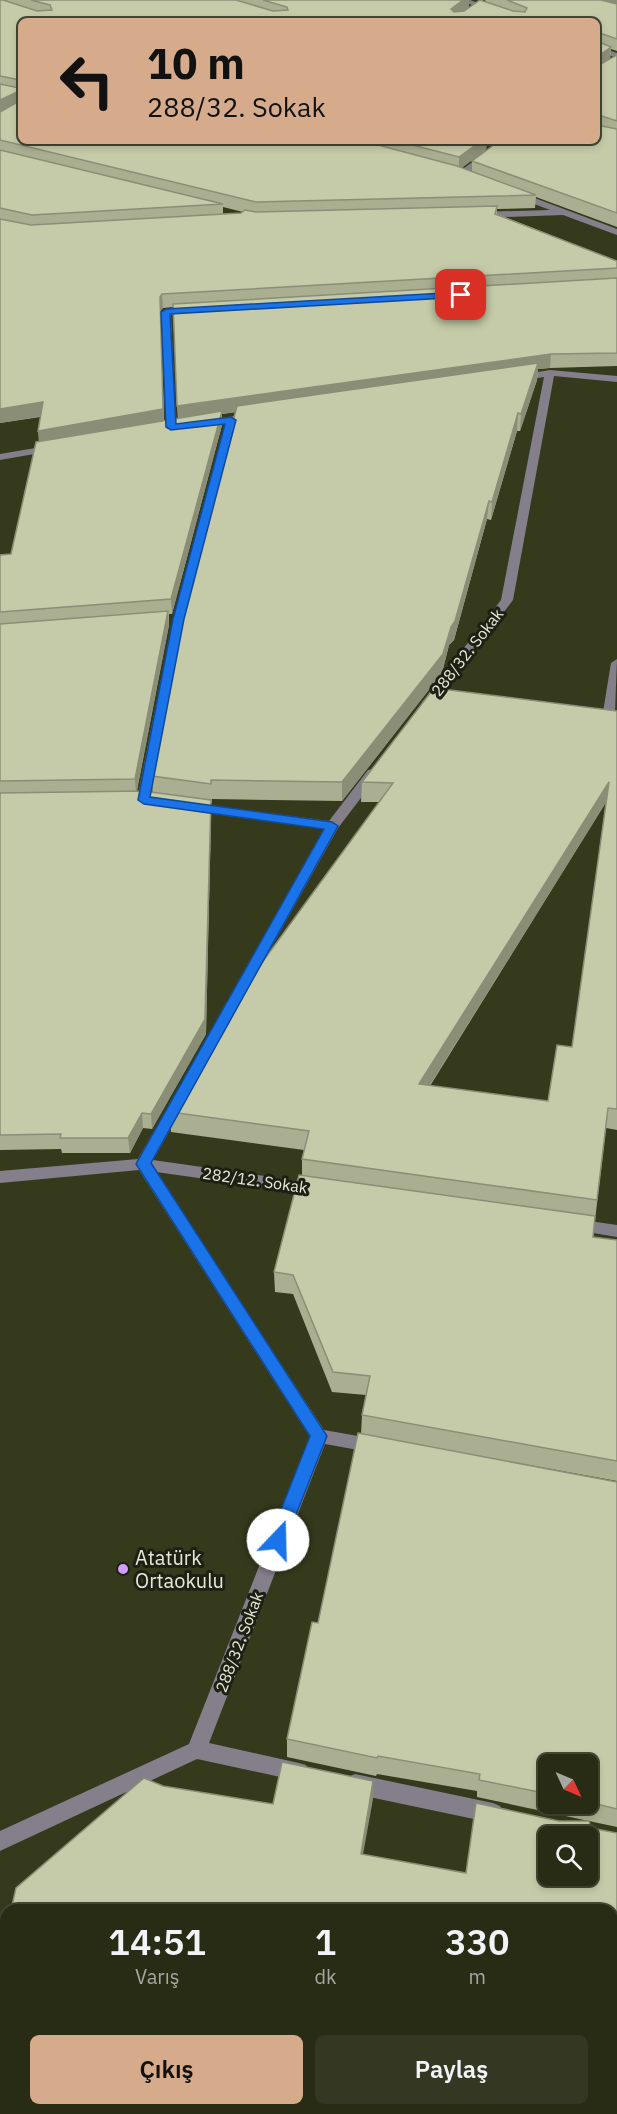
<!DOCTYPE html>
<html lang="tr">
<head>
<meta charset="utf-8">
<style>
	:root { --surface:#282c15; --page:#343822; --text:#f1f3f6; --muted:#a5a7a0; --line:#444834; --accent:#d6ab8b }
	body { margin:0; font-family:"IBM Plex Sans",sans-serif; background:var(--page); color:var(--text); height:100vh; display:flex; flex-direction:column; font-size:22px; white-space:nowrap }
	* { box-sizing:border-box; margin:0 }
	p { font-size:20px; color:var(--muted) }
	.icon { flex:none; width:33px; height:33px; fill:none; stroke:currentColor; stroke-width:2; stroke-linecap:round; stroke-linejoin:round }
	.map { position:relative; flex:1; overflow:hidden }
	.panel { position:absolute; left:0px; top:1904px; width:618px; height:212px; display:flex; flex-direction:column; background:var(--surface); border-radius:18px 18px 0 0; box-shadow:0 3px 9px #0003,0 0 0 2px var(--line) }
	.panel>* { flex:none }
	.hud { position:absolute; left:18px; top:18px; width:582px; height:126px; border-radius:9px; box-shadow:0 3px 9px #0003,0 0 0 2px var(--line); background:#d6ab8b; color:#111; overflow:hidden }
	.needle { width:39px; rotate:134deg }
	.controls { position:absolute; left:538px; top:1754px; display:grid; gap:12px }
	.controls a { display:grid; place-items:center; width:60px; height:60px; border-radius:9px; background:var(--surface); box-shadow:0 3px 9px #0003,0 0 0 2px var(--line); font-size:30px }
	.pin { position:absolute; display:grid; place-items:center; width:51px; height:51px; color:#fff; margin:-26px; border-radius:12px; box-shadow:0 3px 9px #0006 }
	.me { position:absolute; width:66px; margin:-33px; rotate:21deg; stroke-linejoin:round; filter:drop-shadow(0 0 4px #0008) }
	.turn { display:flex; align-items:center; gap:21px; height:126px; padding:0 30px; font-size:27px }
	.turn .icon { width:78px; height:78px; stroke-width:2.5 }
	.turn b { display:block; font-size:42px; line-height:51px }
	.eta { display:flex; justify-content:space-evenly; align-items:center; height:102px; text-align:center }
	.eta b { font-size:36px; font-weight:600; line-height:42px }
	.cta { display:flex; gap:12px; margin-top:auto; padding:12px 30px }
	.cta a { flex:1; height:69px; border-radius:9px; background:var(--accent); color:#111; font-size:24px; font-weight:600; line-height:69px; text-align:center }
	.cta a+a { background:var(--page); color:var(--text) }
	.map>svg:first-child { display:block }
	.lines { fill:none; stroke-linecap:round; stroke-linejoin:round }
	.minor { fill:#857f8c; fill-rule:evenodd }
	.wall { fill:#a9af90; fill-rule:evenodd }
	.shaded-wall { fill:#8a8e76 }
	.building { fill:#c5cba8; stroke:#8a8e76; stroke-width:1.5; fill-rule:evenodd }
	.route { fill:#1a73e8; stroke:#114b97; stroke-width:1.5 }
	.poi-dot { fill:#cf9eff; stroke:#1e2013; stroke-width:2 }
	.labels { text-anchor:middle; stroke-width:6; stroke-linejoin:round; paint-order:stroke }
	.street-label { font-size:16px; fill:#e5e8d7; stroke:#1e2013 }
	.near-poi-label { font-size:20px; fill:#e5e8d7; stroke:#1e2013; text-anchor:start }
</style>
</head>
<body>
<div class="map">
<svg width="617" height="2114" viewBox="0 0 617 2114">
	<rect width="100%" height="100%" fill="#363a1c"/>
	<g class="lines">
		<!-- minor -->
		<g class="minor">
			<path d="M459,0H470L524,21H513Z"/>
			<path d="M597,46L617,53V58L597,51Z"/>
			<path d="M502,141H512L463,177H457V173Z"/>
			<path d="M516,191L617,229V235L563,215L478,218L473,215L478,212L550,210L513,196V192Z"/>
			<path d="M192,307L195,308V312L171,315L176,427L171,430L166,427L161,312L166,309Z"/>
			<path d="M550,370L617,376V382L554,376L513,600L431,707H423L421,704L423,701L501,600L544,377L519,381L514,378L519,375Z"/>
			<path d="M252,414L257,417L256,419L236,422L185,619L151,800L149,803H139L137,800L173,619L225,424L204,426L199,423L204,420Z"/>
			<path d="M53,445L57,446V450L0,460V454Z"/>
			<path d="M617,659L615,712L609,716L603,712L611,663Z"/>
			<path d="M373,769L380,773L338,828L229,1023H219L217,1019L324,829L192,811L185,807L192,803L329,821L368,770Z"/>
			<path d="M179,1094L184,1096L187,1100L153,1160L320,1184L322,1188L320,1192L314,1194L156,1172L324,1430L375,1439L381,1441L384,1446L381,1451L375,1453L325,1444L209,1743L299,1763L306,1765L309,1772L306,1779L299,1781L197,1759L0,1851V1831L189,1744L310,1437L139,1170L0,1183V1171L138,1159L174,1096Z"/>
			<path d="M575,1219L617,1225V1237L569,1229L567,1225L569,1221Z"/>
			<path d="M355,1774L493,1803L500,1806L503,1813L500,1820L493,1823L355,1794L348,1791L345,1784L348,1777Z"/>
		</g>
	</g>
	<!-- wall -->
	<g class="wall">
		<path d="M0,0H469V7L463,11L486,2L485,0H617V51L611,49L610,59L617,55V227L536,197L535,208L497,209V214L617,261V366L550,368L538,369L537,380L520,431H517L491,520L487,519L454,640L449,645L442,673L342,801L212,799V803H211V816L206,1034L152,1129L143,1128L130,1153H62L61,1149L0,1150V555L11,554L39,441L40,417L0,423ZM21,21H597V141L472,161V172L461,168L486,150L487,141H21ZM223,207L243,212L241,213L223,214ZM173,307L178,418L164,420L161,310L163,308ZM236,412L152,776L153,793L137,791L169,625V614H172L222,425V414Z"/>
		<path d="M617,711V1130L606,1128L593,1237L617,1240V1481L468,1454L617,1482V1827L477,1797V1791L377,1774L376,1776L287,1757V1739L318,1623L361,1434L362,1415L366,1395L332,1392L293,1294L275,1292L274,1272L302,1175V1159L304,1150L171,1132L170,1112L379,802H361L362,782ZM606,802L572,1047L548,1101L430,1086ZM549,1764H588V1803H549Z"/>
	</g>
	<!-- shaded-wall -->
	<g class="shaded-wall">
		<path d="M463,0H469V7L451,21V9Z"/>
		<path d="M598,0H617V7Z"/>
		<path d="M611,47L610,59L597,68V57Z"/>
		<path d="M19,91L20,103L0,113V100Z"/>
		<path d="M481,141H487L486,150L459,170V157Z"/>
		<path d="M162,294L163,308L161,310L164,423L39,445L38,431Z"/>
		<path d="M551,354L550,368L538,369L537,380L520,431L521,414L536,370L222,414V425L172,614L171,599L178,420L177,406Z"/>
		<path d="M43,402L44,416L0,423V409Z"/>
		<path d="M518,413L517,431L491,520L492,502Z"/>
		<path d="M489,501L487,519L454,640L449,645L442,673L342,801V782Z"/>
		<path d="M168,611L169,625L136,794L135,779Z"/>
		<path d="M609,782L607,801L418,1104L419,1084Z"/>
		<path d="M211,800V816L206,1034L152,1129L151,1114Z"/>
		<path d="M142,1113L143,1128L130,1153L128,1138Z"/>
		<path d="M373,1781V1799L360,1871L361,1854Z"/>
	</g>
	<!-- building -->
	<g class="building">
		<path d="M0,0H3L37,11L52,10L50,5L31,0H236L273,11L288,10L287,7L263,0H463L451,9L454,12L464,11L480,0L513,11L525,12L527,8L507,0H601L617,4V39L597,32V21H21V82L20,80L0,76Z"/>
		<path d="M597,41L611,47L597,57Z"/>
		<path d="M617,55V121L599,115L597,117V66Z"/>
		<path d="M0,84L19,88L21,87V91H19L0,100Z"/>
		<path d="M21,100V141H363L457,166L536,195L256,202L0,140V112Z"/>
		<path d="M597,125L617,129V213L472,161L499,141H597Z"/>
		<path d="M397,141H481L459,157Z"/>
		<path d="M0,150L223,204L32,215L0,208Z"/>
		<path d="M497,206L495,214L617,261V268L162,294L160,297L163,409L38,431L43,402L0,409V219L31,225L241,213L245,210L256,212Z"/>
		<path d="M617,278V353L551,354L177,406L173,304Z"/>
		<path d="M538,363L521,414L518,413L492,502L489,501L455,621L451,627L443,654L342,782L211,780V784L152,776L186,601L237,406Z"/>
		<path d="M222,411L171,599L0,612V555L11,554L36,442Z"/>
		<path d="M168,611L135,779L0,781V624Z"/>
		<path d="M434,688L617,711V1109L608,1108L597,1200L302,1159L309,1131L170,1112L226,1012L393,783L362,782ZM609,782L572,1047L557,1045L548,1101L419,1084Z"/>
		<path d="M143,791L211,800L205,1019L151,1114L142,1113L128,1138H60L61,1134L0,1135V793Z"/>
		<path d="M299,1175L595,1216L593,1237L617,1240V1461L362,1415L370,1376L333,1372L293,1275L274,1272Z"/>
		<path d="M358,1433L617,1482V1809L588,1802V1764H549V1794L479,1780L480,1774L378,1756L377,1758L287,1739L312,1622L318,1623Z"/>
		<path d="M282,1762L373,1781L361,1854L466,1873L476,1803L559,1821H589L591,1828L617,1833V2114H544V2109H612V1910H11L16,1888L144,1778L163,1786L273,1804ZM549,1836H588V1875H549Z"/>
		<path d="M6,1929V2109H331L330,2114H0V1996L3,1986H0V1954Z"/>
	</g>
	<!-- route -->
	<path class="route" d="M461,292L465,295L464,297L170,314L176,424L231,417L236,420L184,619L150,797L332,822L338,826L151,1163L327,1436L286,1540L284,1546L278,1548L272,1546L269,1540L310,1436L136,1164L324,829L144,804L138,800L173,619L225,424L171,430L166,427L161,312L166,309Z"/>
	<!-- markers -->
	<circle class="poi-dot" cx="123" cy="1569" r="6"/>
	<g class="labels">
		<!-- street labels -->
		<g class="street-label">
			<text transform="translate(467 652) rotate(-52)" y="6">288/32. Sokak</text>
			<text transform="translate(255 1180) rotate(8)" y="6">282/12. Sokak</text>
			<text transform="translate(239 1642) rotate(-69)" y="6">288/32. Sokak</text>
		</g>
		<!-- near-poi labels -->
		<g class="near-poi-label">
			<text x="135" y="1565">Atatürk<tspan x="135" dy="23">Ortaokulu</tspan></text>
		</g>
	</g>
</svg>
<div class="controls">
<a><svg class="needle" viewBox="-14 -14 28 28"><path d="M0-13l5 13h-10z" fill="#e53935"/><path d="M0 13l5-13h-10z" fill="#a5a7a0"/></svg></a>
<a><svg class="icon" aria-label="search" viewBox="0 0 24 24"><circle cx="10" cy="10" r="6"/><path d="M15 15l6 6"/></svg></a>
</div>
<div class="pin" style="left:461px;top:295px;background:#d93025"><svg class="icon" aria-label="arrive" viewBox="0 0 24 24"><path d="M6 21V4h12l-3 4 3 4H6"/></svg></div>
<svg class="me" style="left:278px;top:1540px" viewBox="-20 -20 40 40"><circle r="19" fill="#fff"/><path d="M0-13L10 11 0 6-10 11z" fill="#1a73e8"/></svg>
<div class="hud">
<div class="turn"><svg class="icon" aria-label="left" viewBox="0 0 24 24"><path d="M17 20v-9H6M10 6l-5 5 5 5"/></svg><div><b>10 m</b>288/32. Sokak</div></div>
</div>
<section class="panel">
<div class="eta">
<div><b>14:51</b><p>Varış</p></div>
<div><b>1</b><p>dk</p></div>
<div><b>330</b><p>m</p></div>
</div>
<div class="cta"><a>Çıkış</a><a>Paylaş</a></div>
</section>
</div>
</body>
</html>
